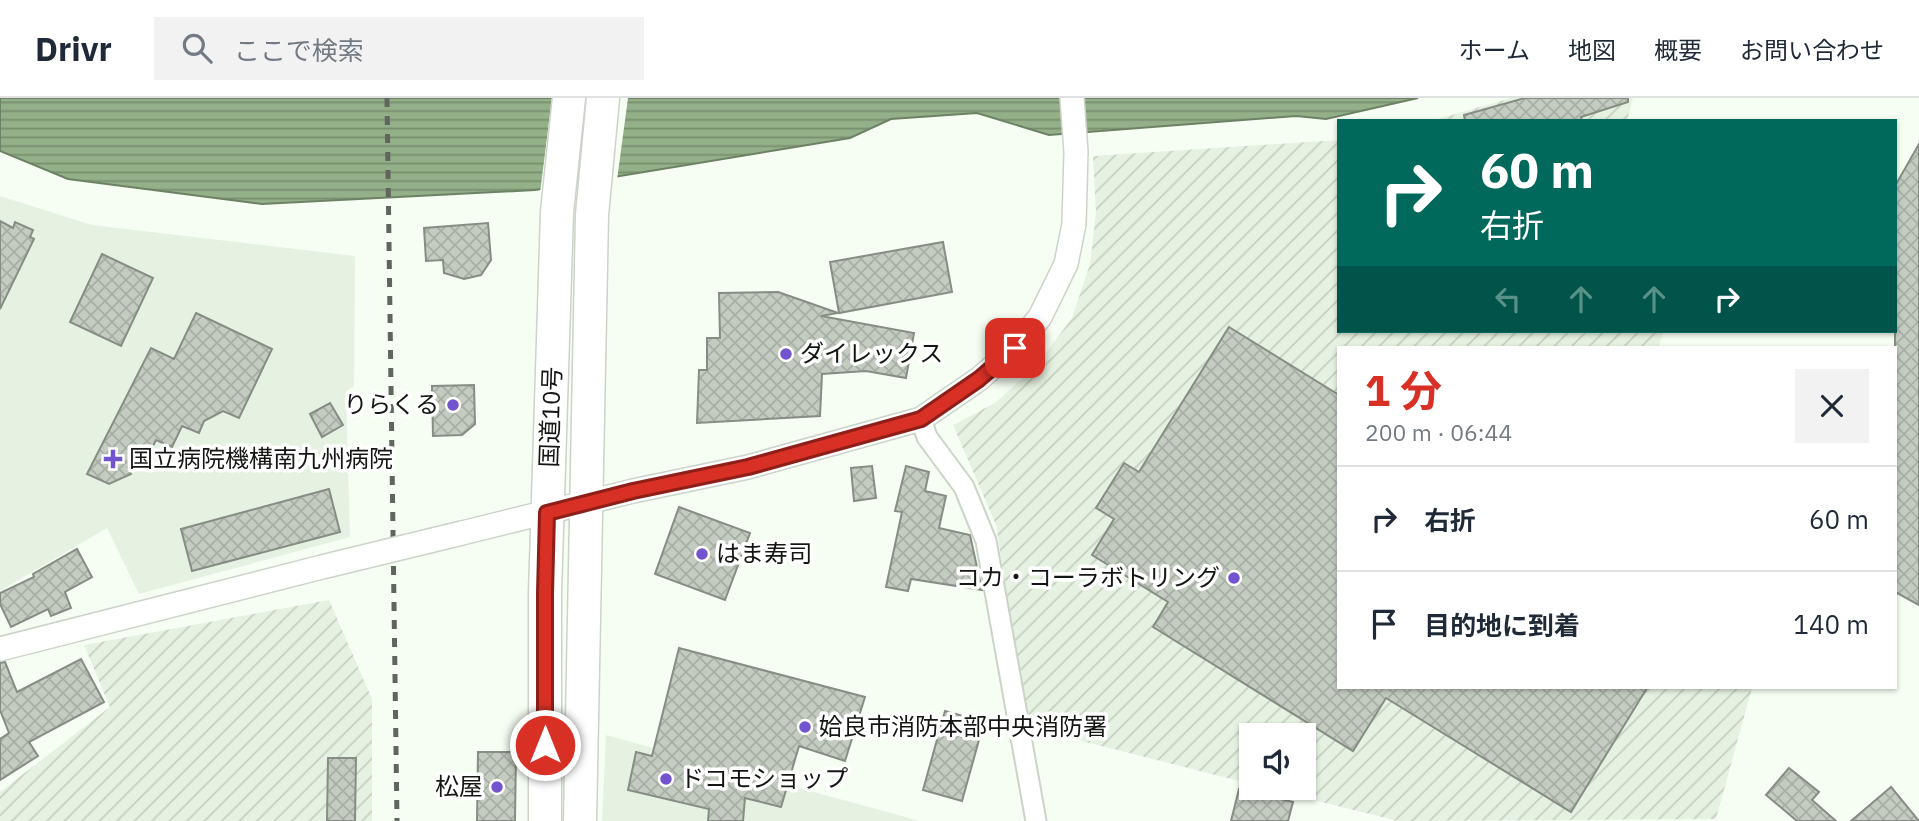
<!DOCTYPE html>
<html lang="ja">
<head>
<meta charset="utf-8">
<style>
	:root { --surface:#fff; --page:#f2f2f3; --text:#1f2937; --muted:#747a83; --line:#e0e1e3; --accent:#d93025 }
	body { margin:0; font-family:"IBM Plex Sans","Noto Sans JP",sans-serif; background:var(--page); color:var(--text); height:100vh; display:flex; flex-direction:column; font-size:26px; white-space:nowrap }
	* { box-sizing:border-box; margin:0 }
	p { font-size:23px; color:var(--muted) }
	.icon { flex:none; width:38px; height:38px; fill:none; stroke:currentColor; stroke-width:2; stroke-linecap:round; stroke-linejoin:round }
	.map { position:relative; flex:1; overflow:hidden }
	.sheet { position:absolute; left:1337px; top:248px; width:560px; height:343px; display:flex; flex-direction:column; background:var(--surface); border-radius:0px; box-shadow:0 2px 5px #0004 }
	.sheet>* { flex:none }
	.top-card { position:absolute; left:1337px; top:21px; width:560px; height:214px; border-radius:0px; box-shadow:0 2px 5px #0004; background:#00695c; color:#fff; overflow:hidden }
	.fabs { position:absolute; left:1239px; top:625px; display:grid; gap:14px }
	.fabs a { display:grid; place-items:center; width:77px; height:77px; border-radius:0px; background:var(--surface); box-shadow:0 2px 5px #0004; font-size:35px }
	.pin { position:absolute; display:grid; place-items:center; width:60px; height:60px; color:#fff; margin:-30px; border-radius:14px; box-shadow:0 4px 10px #0006 }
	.me { position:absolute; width:77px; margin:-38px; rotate:0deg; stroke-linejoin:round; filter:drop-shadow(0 0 5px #0008) }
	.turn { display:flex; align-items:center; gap:24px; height:147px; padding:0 28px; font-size:32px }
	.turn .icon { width:91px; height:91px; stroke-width:2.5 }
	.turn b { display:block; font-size:49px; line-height:60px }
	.lanes { display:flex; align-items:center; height:66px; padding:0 28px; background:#0003; justify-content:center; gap:35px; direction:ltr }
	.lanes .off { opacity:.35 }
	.round { display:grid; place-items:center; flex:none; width:74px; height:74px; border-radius:0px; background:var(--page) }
	.overview { display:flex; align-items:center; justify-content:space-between; height:119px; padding:0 28px }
	h1 { font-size:42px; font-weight:700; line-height:52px; color:var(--accent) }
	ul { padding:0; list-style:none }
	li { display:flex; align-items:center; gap:21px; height:105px; padding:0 28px; border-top:2px solid var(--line) }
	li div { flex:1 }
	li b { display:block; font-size:26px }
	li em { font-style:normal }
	header { display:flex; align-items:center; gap:42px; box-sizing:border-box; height:98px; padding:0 35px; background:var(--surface); border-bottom:2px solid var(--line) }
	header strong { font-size:33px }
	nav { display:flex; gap:38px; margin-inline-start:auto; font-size:24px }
	.search { width:490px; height:63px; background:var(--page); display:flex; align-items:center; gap:18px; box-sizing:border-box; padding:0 24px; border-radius:0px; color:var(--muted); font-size:26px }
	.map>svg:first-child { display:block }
	.built { fill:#e6f2e1 }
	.industrial { fill:url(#industrial-furrows) }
	.water { fill:url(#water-rules); stroke:#6d8265; stroke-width:2 }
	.pier { fill:#f6fef3 }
	.building { fill:url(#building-cross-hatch); stroke:#878d84; stroke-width:2 }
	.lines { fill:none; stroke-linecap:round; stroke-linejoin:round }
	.minor-casing { stroke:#ccd3c9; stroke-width:23 }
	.tertiary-casing { stroke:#ccd3c9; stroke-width:26 }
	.trunk-casing { stroke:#ccd3c9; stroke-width:35 }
	.minor { stroke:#fff; stroke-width:19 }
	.tertiary { stroke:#fff; stroke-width:23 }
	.trunk { stroke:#fff; stroke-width:32 }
	.rail { stroke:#61655f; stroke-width:5; stroke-dasharray:9 9; stroke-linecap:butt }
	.tertiary-bridge-casing { stroke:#ccd3c9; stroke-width:26; stroke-linecap:butt }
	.tertiary-bridge { stroke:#fff; stroke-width:23 }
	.route-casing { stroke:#8d1f18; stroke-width:18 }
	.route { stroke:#d93025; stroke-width:12 }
	.poi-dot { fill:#7254ce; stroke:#fff; stroke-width:2.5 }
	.labels { text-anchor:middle; stroke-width:7; stroke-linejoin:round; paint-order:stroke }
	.poi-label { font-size:24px; fill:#131612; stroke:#fff; text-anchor:start }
	.street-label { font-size:24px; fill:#131612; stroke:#fff }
</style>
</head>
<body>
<header>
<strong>Drivr</strong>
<div class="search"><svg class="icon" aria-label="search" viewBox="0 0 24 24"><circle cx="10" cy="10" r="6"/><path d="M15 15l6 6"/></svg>ここで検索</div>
<nav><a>ホーム</a><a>地図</a><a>概要</a><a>お問い合わせ</a></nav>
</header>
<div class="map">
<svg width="1919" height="723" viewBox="0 0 1919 723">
	<defs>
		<pattern id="industrial-furrows" width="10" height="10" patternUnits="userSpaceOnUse" patternTransform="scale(1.75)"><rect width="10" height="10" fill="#e6f2e1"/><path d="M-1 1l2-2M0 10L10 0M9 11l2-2" fill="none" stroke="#c4cfc0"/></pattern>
		<pattern id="water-rules" width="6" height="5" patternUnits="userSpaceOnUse" patternTransform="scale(1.75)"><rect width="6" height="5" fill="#94b088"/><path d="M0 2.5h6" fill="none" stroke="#788e6e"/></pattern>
		<pattern id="building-cross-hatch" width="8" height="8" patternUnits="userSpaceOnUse" patternTransform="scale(1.75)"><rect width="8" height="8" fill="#c4cbc1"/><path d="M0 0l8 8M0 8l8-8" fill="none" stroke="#a8aea5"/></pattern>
	</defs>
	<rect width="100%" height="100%" fill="#f6fef3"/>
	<!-- built -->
	<g class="built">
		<path d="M0,98L92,127L355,158L354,288L346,293L350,439L139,496L107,430L0,493Z"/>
		<path d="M606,637L920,723H602Z"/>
	</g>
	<!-- industrial -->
	<g class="industrial">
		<path d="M1511,0H1633L1627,23H1431Z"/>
		<path d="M1339,42V233H1664L1658,250H1339V590H1752L1716,721L1398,723L1265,690H1304V637H1251V686L1027,629L996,427L953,327L995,305L1036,268L1072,220L1090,166L1096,115L1093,58Z"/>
		<path d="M329,502L372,601V723H0V694L110,609L84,547Z"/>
	</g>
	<!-- water -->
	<path class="water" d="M0,0H1418L1326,21L1296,18L1049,37L977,15L891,21L850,40L535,92L262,106L68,81L0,53Z"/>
	<!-- pier -->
	<path class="pier" d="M552,0H628L617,82L540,95Z"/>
	<!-- building -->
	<g class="building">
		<path d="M1525,0H1628V4L1581,19L1582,23H1465L1464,17Z"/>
		<path d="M1919,46V507L1895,494V88Z"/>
		<path d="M0,123L13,130L15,124L33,132L30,139L34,141L0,211Z"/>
		<path d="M488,125L491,162L481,177L464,181L444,175L443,162L426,163L424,130Z"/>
		<path d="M943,144L952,194L839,215L830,164Z"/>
		<path d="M102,156L153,180L121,248L70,224Z"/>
		<path d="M778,194L838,215L821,218L914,235L906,280L866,273L822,276L820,318L697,325L699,272H707V240H720L719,195Z"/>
		<path d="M196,215L272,251L239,320L223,313L204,323L199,335L182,328L172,349L156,342L147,360L128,369L131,376L109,386L87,376L151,250L174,261Z"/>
		<path d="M1229,229L1339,297V590H1647L1571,714L1386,600L1353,653L1153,529L1168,504L1092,457L1114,421L1096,410L1124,365L1139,374Z"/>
		<path d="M474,287L475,326L462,337L433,338L432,288Z"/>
		<path d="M330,305L343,327L322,339L310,316Z"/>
		<path d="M872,368L876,400L854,403L851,370Z"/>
		<path d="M906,368L929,374L925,393L946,398L939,430L970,437L982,492L911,481L908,493L886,489L902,414L895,413Z"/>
		<path d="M329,391L340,434L192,473L181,431Z"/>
		<path d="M679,409L750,435L725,502L655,476Z"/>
		<path d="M77,451L92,479L65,494L71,510L51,518L48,511L11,529L0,506V495L34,479L33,476Z"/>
		<path d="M679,550L865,599L845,663L799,648L781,709L745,700L743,723H708L709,711L628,692L636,654L652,658Z"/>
		<path d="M81,561L104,604L29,644L38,658L0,682V641L9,635L0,612V565L5,564L17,594Z"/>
		<path d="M945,613L984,624L962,703L923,692Z"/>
		<path d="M478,654H516L515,723H477Z"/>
		<path d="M328,660H356L355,723H327Z"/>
		<path d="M1789,670L1819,694L1812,702L1836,723H1797L1766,697Z"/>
		<path d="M1891,689L1919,723H1851Z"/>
		<path d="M1239,691L1293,704L1288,723H1231Z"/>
	</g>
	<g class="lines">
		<defs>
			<path id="minor" d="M921,321L927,339L964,389L986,443L1036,723"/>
			<g id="tertiary">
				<path d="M462,435L633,393L748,369L921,321L979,281L1015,250L1040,219L1066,166L1074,126L1076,54L1072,0"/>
				<path d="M0,551L322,469"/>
			</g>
			<g id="trunk">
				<path d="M545,723V495L557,114L569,0"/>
				<path d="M580,723L592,117L603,0"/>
			</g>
		</defs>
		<!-- minor casing -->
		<use href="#minor" class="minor-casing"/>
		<!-- tertiary casing -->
		<use href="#tertiary" class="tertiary-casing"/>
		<!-- trunk casing -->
		<use href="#trunk" class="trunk-casing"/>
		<!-- minor -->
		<use href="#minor" class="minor"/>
		<!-- tertiary -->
		<use href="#tertiary" class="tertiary"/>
		<!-- trunk -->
		<use href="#trunk" class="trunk"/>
		<!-- rail -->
		<path class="rail" d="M387,0L397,723"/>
		<defs>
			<path id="tertiary-bridge" d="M322,469L462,435"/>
		</defs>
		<!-- tertiary-bridge casing -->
		<use href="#tertiary-bridge" class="tertiary-bridge-casing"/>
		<!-- tertiary-bridge -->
		<use href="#tertiary-bridge" class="tertiary-bridge"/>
	</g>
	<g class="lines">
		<defs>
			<path id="route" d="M545,647V495L547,415L633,393L748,369L921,321L979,281L1015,250"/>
		</defs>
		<!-- route casing -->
		<use href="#route" class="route-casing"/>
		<!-- route -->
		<use href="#route" class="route"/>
	</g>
	<!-- markers -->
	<g class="poi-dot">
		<circle cx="786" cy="256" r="7"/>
		<circle cx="453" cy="307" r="7"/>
		<path d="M109.5 350.5h7v7h7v7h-7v7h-7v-7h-7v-7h7z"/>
		<circle cx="702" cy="456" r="7"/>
		<circle cx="1234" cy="480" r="7"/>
		<circle cx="805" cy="629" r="7"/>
		<circle cx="666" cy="681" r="7"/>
		<circle cx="497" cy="689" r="7"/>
	</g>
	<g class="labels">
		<!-- poi labels -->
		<g class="poi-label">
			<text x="800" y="264">ダイレックス</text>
			<text x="439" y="315" text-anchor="end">りらくる</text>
			<text x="129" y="369">国立病院機構南九州病院</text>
			<text x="716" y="464">はま寿司</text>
			<text x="1220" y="488" text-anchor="end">コカ・コーラボトリング</text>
			<text x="819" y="637">姶良市消防本部中央消防署</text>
			<text x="680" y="689">ドコモショップ</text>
			<text x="483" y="697" text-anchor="end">松屋</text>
		</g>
		<!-- street labels -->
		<g class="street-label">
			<text transform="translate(551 319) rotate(-88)" y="8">国道10号</text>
		</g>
	</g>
</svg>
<div class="fabs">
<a><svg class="icon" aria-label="sound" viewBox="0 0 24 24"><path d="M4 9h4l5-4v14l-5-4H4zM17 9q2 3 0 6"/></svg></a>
</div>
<div class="pin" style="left:1015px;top:250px;background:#d93025"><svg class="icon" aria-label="arrive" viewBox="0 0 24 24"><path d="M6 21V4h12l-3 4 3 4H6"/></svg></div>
<svg class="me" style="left:545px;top:647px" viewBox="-20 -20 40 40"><circle r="17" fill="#d93025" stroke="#fff" stroke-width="3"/><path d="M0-11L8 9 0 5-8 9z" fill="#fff"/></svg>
<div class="top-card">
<div class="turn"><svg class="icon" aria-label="right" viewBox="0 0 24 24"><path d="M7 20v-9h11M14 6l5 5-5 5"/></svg><div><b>60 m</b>右折</div></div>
<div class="lanes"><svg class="icon off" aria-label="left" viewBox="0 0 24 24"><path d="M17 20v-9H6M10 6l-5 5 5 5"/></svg><svg class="icon off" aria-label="ahead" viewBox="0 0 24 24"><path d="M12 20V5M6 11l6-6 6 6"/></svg><svg class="icon off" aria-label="ahead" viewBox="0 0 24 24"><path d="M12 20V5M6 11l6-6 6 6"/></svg><svg class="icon" aria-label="right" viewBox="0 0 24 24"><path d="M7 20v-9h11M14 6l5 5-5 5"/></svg></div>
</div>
<section class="sheet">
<div class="overview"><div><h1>1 分</h1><p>200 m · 06:44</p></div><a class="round"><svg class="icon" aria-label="close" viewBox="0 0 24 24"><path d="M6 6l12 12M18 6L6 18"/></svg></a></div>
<ul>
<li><svg class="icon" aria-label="right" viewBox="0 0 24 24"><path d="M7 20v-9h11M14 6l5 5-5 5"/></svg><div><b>右折</b></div><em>60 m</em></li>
<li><svg class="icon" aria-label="arrive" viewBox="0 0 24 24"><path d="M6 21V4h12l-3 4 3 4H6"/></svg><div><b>目的地に到着</b></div><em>140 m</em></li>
</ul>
</section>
</div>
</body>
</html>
